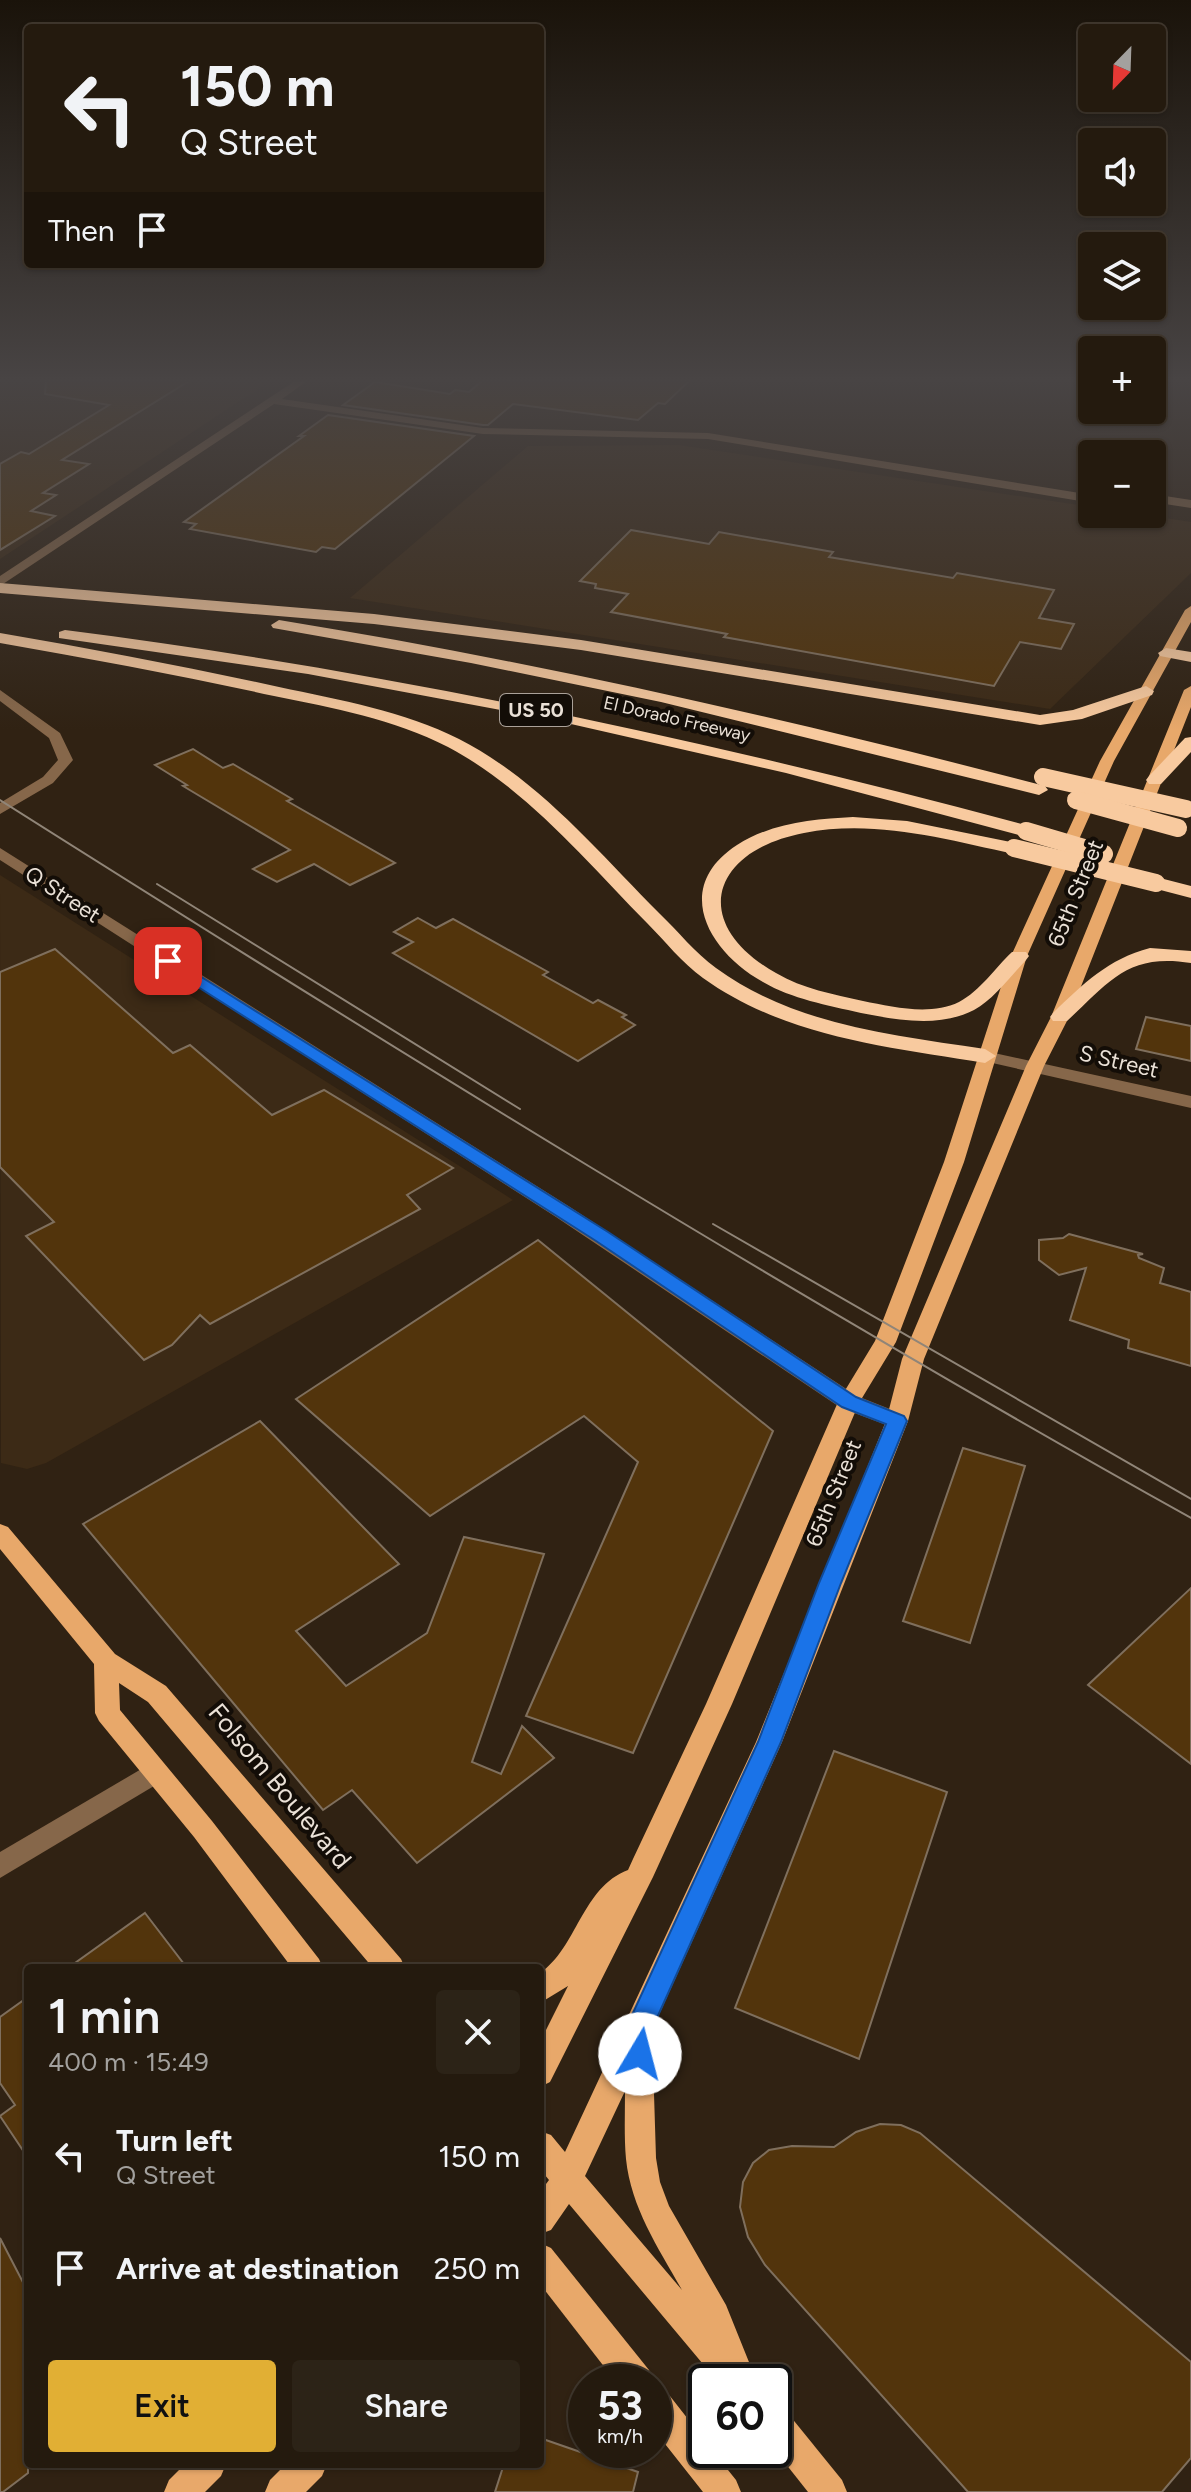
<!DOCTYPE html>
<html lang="en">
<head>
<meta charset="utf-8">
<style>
	:root { --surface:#241a0e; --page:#2c2317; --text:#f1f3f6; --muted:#a3a19e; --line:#41382e; --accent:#e1af34 }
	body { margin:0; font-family:Figtree,sans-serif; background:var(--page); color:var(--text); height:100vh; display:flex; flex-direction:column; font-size:30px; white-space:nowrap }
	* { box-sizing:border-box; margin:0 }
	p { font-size:26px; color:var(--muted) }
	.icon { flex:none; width:44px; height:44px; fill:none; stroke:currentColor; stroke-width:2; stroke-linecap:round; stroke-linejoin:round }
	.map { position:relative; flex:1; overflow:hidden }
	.drawer { position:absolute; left:24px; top:1964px; width:520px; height:504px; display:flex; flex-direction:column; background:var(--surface); border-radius:8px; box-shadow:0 2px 6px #0004,0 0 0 2px var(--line) }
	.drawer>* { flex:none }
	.banner { position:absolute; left:24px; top:24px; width:520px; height:244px; border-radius:8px; box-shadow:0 2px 6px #0004,0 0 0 2px var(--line); background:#241a0e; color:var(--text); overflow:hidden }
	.needle { width:52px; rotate:203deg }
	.controls { position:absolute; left:1078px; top:24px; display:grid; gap:16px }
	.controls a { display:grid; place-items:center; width:88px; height:88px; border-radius:8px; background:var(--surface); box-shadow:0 2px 6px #0004,0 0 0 2px var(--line); font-size:40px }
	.speed { position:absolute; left:568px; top:2364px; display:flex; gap:16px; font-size:40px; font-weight:700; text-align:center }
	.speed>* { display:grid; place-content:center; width:104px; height:104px; border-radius:50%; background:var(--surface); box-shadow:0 2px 6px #0004,0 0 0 2px var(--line); line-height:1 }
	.speed small { font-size:20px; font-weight:400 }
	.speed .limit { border:4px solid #111; border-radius:12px; background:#fff; color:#111 }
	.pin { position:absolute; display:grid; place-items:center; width:68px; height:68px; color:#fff; margin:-34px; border-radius:16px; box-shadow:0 4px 12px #0006 }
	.me { position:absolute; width:88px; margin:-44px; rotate:8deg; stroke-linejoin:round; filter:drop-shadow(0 0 6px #0008) }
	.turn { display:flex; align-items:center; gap:28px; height:168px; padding:0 24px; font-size:36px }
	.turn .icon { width:104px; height:104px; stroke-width:2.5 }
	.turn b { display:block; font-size:56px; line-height:68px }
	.then { display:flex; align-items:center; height:76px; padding:0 24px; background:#0003; gap:16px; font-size:30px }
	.round { display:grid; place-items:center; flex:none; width:84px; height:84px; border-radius:8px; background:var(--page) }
	.summary { display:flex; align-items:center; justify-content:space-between; height:136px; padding:0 24px }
	h1 { font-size:48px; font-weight:600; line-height:60px }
	.primary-button { display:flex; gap:16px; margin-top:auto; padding:16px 24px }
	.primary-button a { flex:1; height:92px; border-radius:8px; background:var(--accent); color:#111; font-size:32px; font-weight:600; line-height:92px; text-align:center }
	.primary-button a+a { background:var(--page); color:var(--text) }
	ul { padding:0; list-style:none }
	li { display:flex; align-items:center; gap:24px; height:112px; padding:0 24px }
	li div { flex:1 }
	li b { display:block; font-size:30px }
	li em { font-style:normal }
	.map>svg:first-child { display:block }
	.built { fill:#3c2a16 }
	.building { fill:#52340c; stroke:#7f6f5d; stroke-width:2 }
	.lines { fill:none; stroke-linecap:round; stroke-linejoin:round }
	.minor { fill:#86674a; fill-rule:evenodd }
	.major { fill:#e8a86a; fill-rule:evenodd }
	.highway { fill:#f8ca9f; fill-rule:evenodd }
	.tram { stroke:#908578; stroke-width:2 }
	.highway-bridge { stroke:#f8ca9f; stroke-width:18 }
	.route { fill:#1a73e8; stroke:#114b97; stroke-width:2 }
	.labels { text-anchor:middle; stroke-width:8; stroke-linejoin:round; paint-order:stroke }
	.far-street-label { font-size:18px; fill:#eae1d7; stroke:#130d07 }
	.shield { fill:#130d07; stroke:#aaa199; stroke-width:2 }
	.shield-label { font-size:20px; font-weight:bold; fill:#eae1d7 }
	.street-label { font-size:22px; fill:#eae1d7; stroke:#130d07 }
	.near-street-label { font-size:26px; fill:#eae1d7; stroke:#130d07 }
</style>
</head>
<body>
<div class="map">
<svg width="1191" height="2492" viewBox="0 0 1191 2492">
	<rect width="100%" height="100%" fill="#302213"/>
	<!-- built -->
	<g class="built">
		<path d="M0,381H270L0,559Z"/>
		<path d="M679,445L1092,507V514H1140L1191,522V573L1050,709L350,598L528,446Z"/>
		<path d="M0,875L513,1200L46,1463L27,1469L1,1463Z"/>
	</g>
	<!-- building -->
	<g class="building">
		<path d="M46,381H189L62,460L89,464L43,493L56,495L31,511L55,516L0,550V464L21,452L29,454L109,405L45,394Z"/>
		<path d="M482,381H689L665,404L658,403L638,420L513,404L488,425H483L343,405L375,382L450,394L455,390L469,392Z"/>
		<path d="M328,415L474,436L335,549L322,547L316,552L190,529L196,524L184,522L304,436H299Z"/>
		<path d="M631,530L709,544L719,532L833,552L829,557L953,578L957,573L1054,590L1039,618L1074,624L1061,649L1020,642L994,686L724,637L727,634L611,612L628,594L595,588L596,584L580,581Z"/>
		<path d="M193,749L223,768L233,764L292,799L287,801L395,863L350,885L314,864L277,882L253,869L290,850L183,786L187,785L155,765Z"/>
		<path d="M418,918L436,928L453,919L548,972L543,975L593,1003L598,1000L626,1015L622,1017L635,1025L578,1061L393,953L413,942L394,932Z"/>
		<path d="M55,949L173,1053L190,1045L272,1115L324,1090L453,1168L407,1195L420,1209L210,1324L200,1315L172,1345L144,1360L26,1236L54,1222L0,1167V972Z"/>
		<path d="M1146,1017L1191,1026V1061L1136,1049Z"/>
		<path d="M1069,1234L1143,1254L1138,1255L1139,1258L1164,1268L1160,1283L1191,1292V1366L1128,1348L1129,1340L1070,1320L1086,1268L1059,1275L1039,1260V1240L1063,1238Z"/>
		<path d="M538,1240L773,1431L633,1753L526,1716L638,1462L584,1416L430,1516L296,1399Z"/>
		<path d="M260,1421L399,1564L296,1631L346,1686L427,1633L464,1537L544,1554L472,1762L501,1774L522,1726L554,1758L417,1863L352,1790L323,1810L83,1524Z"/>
		<path d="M963,1448L1025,1466L970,1643L903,1621Z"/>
		<path d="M1191,1588V1764L1088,1685Z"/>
		<path d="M834,1751L947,1792L859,2059L735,2008Z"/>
		<path d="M145,1913L187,1968H68Z"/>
		<path d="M28,1997V2158L0,2116L15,2105L0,2083V2017Z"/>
		<path d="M880,2124L901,2125L920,2133L1191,2362V2458L1162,2492H968L765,2265L748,2237L740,2207L743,2182L753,2163L769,2150L792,2146L834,2147L856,2132Z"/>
		<path d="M0,2238L28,2292V2473L3,2492H0Z"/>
		<path d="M540,2438L638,2472L633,2492H495L504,2464H540Z"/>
	</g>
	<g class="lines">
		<!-- minor -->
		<g class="minor">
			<path d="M295,381H307L282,399L483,428L708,433L1092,495V503L708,439L483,434L274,404L0,586V576Z"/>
			<path d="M1152,494L1191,500V508L1152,502Z"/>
			<path d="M0,690L60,733L73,760L53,783L0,814V803L43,777L58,760L49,738L0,701Z"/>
			<path d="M0,848L570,1207L857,1396L905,1415L908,1421L905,1427L897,1429L841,1408L556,1217L0,860Z"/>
			<path d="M985,1051L1191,1096V1108L979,1060L976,1056L979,1052Z"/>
			<path d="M155,1761L164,1764L168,1772L164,1780L0,1878V1852Z"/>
		</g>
		<!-- major -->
		<g class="major">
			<path d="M1191,606V622L1114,761L1027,956L964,1162L896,1342L859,1403L732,1704L653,1877L550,2082L540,2087V2042L568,1986L540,2003V1973C577,1948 582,1887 628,1870L633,1859L706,1704L838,1402L875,1341L944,1162L1011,956L1100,761L1185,610Z"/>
			<path d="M1191,686V707L1069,1017L1044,1066L924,1359L908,1421L782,1742L652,2030L656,2158L660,2182L669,2206L726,2305L757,2382H718L569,2204L551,2230L540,2234V2192L549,2180L540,2169V2131L551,2135L565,2152L756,1742L886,1421L902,1359L1026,1066L1051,1017L1184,690ZM625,2091C625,2113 624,2137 626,2159C631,2208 659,2249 682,2290L585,2176Z"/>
			<path d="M0,1524L8,1527L115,1654L166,1686L401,1959L405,1968H373L148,1702L119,1683L120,1710L212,1821L319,1959L323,1968H292L194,1837L99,1721L95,1713L94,1664L0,1549Z"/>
			<path d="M540,2243L551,2248L649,2370L653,2382H616L540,2284Z"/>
			<path d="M654,2387L666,2391L706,2442V2450H712L736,2480L741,2492H703L654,2430Z"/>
			<path d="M774,2406L786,2411L842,2480L847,2492H808L774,2449Z"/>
			<path d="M185,2464H226L221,2476L205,2492H164L169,2480Z"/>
			<path d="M286,2464H327L322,2476L306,2492H265L270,2480Z"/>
		</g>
		<!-- highway -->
		<g class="highway">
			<path d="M0,583L374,614L581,640L1040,715L1073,710L1146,686L1154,691L1152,695L1082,719L1040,725L581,650L374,624L0,593Z"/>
			<path d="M279,620C538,662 792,720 1045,786L1048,790L1039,795L661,702L471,663L273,628L271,625Z"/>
			<path d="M65,630C394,672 712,741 1033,827L1035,831L1026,837L786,773L549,719L308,674L59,638V632Z"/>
			<path d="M0,633C93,649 187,667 279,687C340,700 404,711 459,739C539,780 597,851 659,913C678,931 695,953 716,968C794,1025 892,1035 985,1049L996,1056L985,1063C888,1047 785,1037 703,978C682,963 665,941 647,923C585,860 527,789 448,747C394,719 333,708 274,696C183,676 92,659 0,643Z"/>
			<path d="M1166,648L1191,652V662L1160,656L1158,653Z"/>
			<path d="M1191,737V752L1161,784H1149L1146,780L1149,776L1185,738Z"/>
			<path d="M853,817L907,821L1021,844L1023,848L1014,854C945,839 874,819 804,833C710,851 689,924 776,973C803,989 833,994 863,1001C893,1007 930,1016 959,1002C980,991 995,968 1012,952H1026L1029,956L1026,960C1010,977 994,999 974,1010C939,1028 897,1020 861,1013C827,1005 792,999 763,982C709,952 671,888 737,845C771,823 814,819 853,817Z"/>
			<path d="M1156,877L1191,886V898L1149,887L1146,883Z"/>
			<path d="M1150,948L1191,951V963C1128,953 1110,981 1067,1021H1053L1050,1017L1053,1013C1083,984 1108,959 1150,948Z"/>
		</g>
		<!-- tram -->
		<g class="tram">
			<path d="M0,800C392,1048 786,1292 1191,1518"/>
			<path d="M157,884L520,1109"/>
			<path d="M713,1224L1191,1499"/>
		</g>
		<!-- highway-bridge -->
		<g class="highway-bridge">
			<path d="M1043,777L1186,809"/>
			<path d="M1076,800L1178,828"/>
			<path d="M1026,831L1104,854"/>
			<path d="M1014,848L1156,883"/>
		</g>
	</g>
	<!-- sky -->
	<linearGradient id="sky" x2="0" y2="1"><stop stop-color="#1a130a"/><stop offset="0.52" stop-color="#484444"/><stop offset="1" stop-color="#484444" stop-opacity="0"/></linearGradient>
	<rect width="1191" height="730" fill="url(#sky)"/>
	<!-- route -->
	<path class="route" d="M168,956L608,1232L856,1397L904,1416L907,1421L841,1583L781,1742L652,2029L653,2054L649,2063L640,2067L630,2063L627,2054L626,2028L758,1742L819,1583L886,1424L842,1407L596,1241L162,964V958Z"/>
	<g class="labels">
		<!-- far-street labels -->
		<g class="far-street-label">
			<text transform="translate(677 719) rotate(13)" y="6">El Dorado Freeway</text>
		</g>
		<!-- shield labels -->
		<rect class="shield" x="500" y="694" width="72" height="32" rx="6"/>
		<g class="shield-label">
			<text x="536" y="717">US 50</text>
		</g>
		<!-- street labels -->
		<g class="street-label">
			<text transform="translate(1075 893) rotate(-68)" y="8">65th Street</text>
			<text transform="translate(63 894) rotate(33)" y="8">Q Street</text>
			<text transform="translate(1119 1061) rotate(13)" y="8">S Street</text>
			<text transform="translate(833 1493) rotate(-68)" y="8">65th Street</text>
		</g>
		<!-- near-street labels -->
		<g class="near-street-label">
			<text transform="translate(280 1786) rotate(50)" y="9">Folsom Boulevard</text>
		</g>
	</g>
</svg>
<div class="controls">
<a><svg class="needle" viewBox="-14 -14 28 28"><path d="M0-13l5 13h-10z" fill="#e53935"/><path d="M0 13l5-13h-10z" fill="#a3a19e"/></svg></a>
<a><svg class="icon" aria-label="sound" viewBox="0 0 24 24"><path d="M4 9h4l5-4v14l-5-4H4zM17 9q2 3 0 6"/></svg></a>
<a><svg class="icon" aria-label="layers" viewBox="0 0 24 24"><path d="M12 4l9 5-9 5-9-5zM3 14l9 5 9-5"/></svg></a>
<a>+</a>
<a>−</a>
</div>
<div class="speed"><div>53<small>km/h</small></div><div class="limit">60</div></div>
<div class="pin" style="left:168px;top:961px;background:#d93025"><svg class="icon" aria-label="arrive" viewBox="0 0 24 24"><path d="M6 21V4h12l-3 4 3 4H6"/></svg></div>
<svg class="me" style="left:640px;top:2054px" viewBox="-20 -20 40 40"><circle r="19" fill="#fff"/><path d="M0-13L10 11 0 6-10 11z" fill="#1a73e8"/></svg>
<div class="banner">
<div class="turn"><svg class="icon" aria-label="left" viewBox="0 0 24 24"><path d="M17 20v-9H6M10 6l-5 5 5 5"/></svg><div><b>150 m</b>Q Street</div></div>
<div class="then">Then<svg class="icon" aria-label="arrive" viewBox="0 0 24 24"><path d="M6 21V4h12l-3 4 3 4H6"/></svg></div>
</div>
<section class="drawer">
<div class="summary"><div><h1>1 min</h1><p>400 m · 15:49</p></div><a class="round"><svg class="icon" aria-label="close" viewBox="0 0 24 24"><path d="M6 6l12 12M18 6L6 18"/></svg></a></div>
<ul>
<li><svg class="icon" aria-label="left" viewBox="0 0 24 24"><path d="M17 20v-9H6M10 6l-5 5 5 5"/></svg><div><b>Turn left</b><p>Q Street</p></div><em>150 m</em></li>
<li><svg class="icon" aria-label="arrive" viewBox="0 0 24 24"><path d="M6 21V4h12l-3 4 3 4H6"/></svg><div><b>Arrive at destination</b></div><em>250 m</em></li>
</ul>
<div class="primary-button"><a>Exit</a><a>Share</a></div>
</section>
</div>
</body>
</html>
